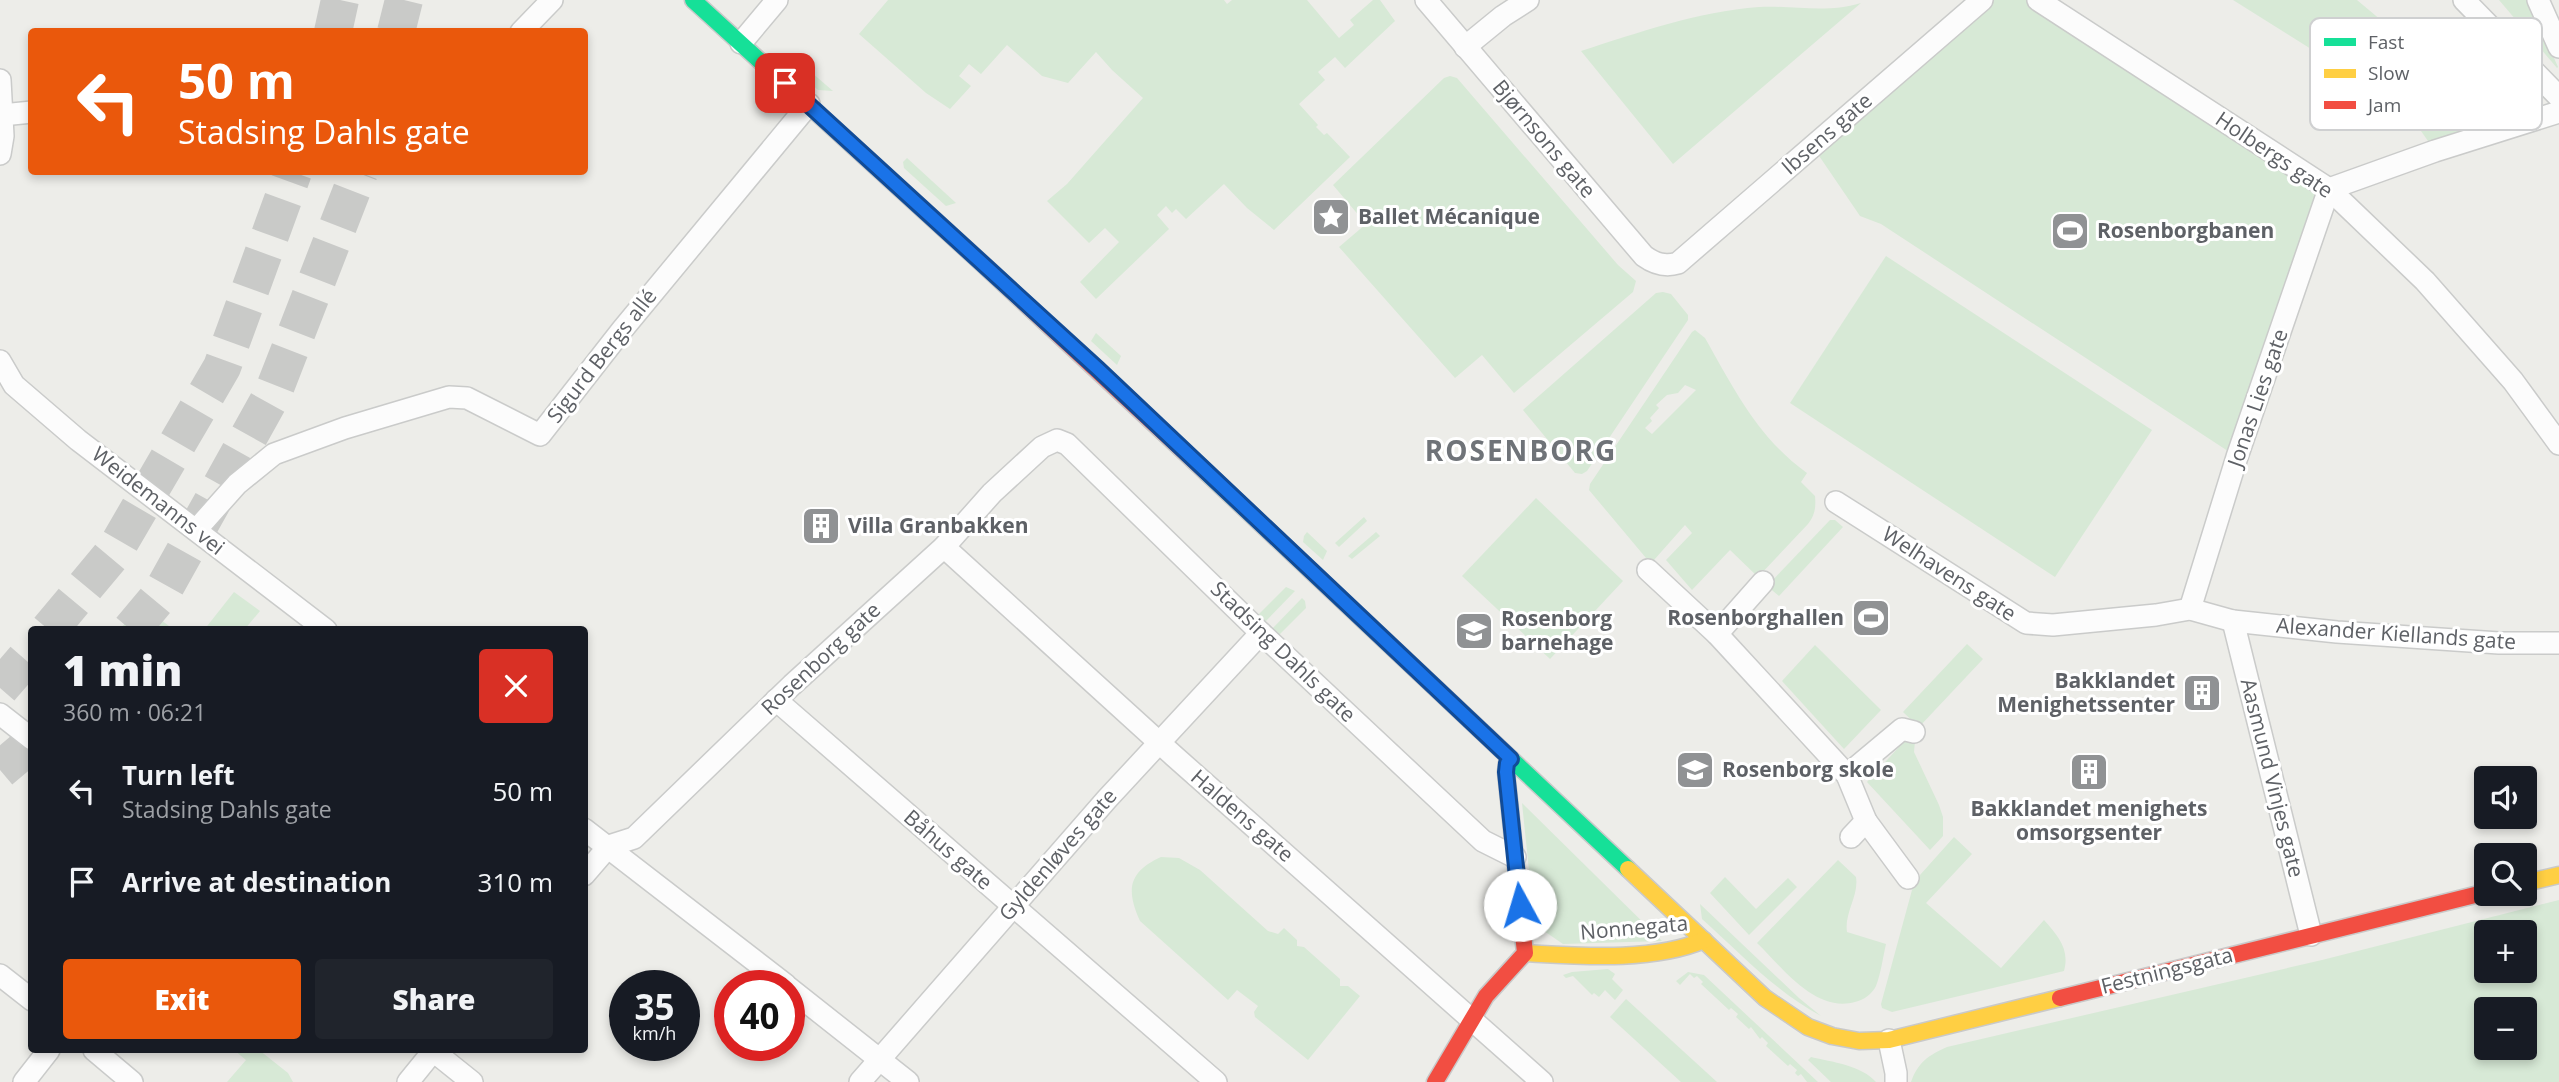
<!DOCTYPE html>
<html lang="en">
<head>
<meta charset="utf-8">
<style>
	:root { --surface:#171b24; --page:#20242c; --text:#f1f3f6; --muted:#9ea1a6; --accent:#ea580c }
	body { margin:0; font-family:"Open Sans",sans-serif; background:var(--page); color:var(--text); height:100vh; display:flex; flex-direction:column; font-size:26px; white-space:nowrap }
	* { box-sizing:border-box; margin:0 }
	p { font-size:23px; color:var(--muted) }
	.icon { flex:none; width:38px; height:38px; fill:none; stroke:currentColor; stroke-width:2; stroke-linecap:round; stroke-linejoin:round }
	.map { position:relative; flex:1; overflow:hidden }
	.panel { position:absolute; left:28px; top:626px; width:560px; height:427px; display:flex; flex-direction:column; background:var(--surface); border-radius:7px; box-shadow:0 4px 10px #0003 }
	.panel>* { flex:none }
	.hud { position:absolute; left:28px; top:28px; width:560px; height:147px; border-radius:7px; box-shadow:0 4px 10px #0003; background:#ea580c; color:#fff; overflow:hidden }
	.tools { position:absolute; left:2474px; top:766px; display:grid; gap:14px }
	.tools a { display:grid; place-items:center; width:63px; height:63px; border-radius:7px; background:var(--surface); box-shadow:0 4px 10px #0003; font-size:35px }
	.speed { position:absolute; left:609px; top:970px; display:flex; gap:14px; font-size:35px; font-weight:700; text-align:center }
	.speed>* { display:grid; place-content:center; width:91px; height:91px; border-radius:50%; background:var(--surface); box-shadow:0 4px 10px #0003; line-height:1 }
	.speed small { font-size:18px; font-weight:400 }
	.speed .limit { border:10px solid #d22; background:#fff; color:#111 }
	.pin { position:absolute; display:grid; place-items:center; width:60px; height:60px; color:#fff; margin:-30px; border-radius:14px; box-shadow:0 4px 10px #0006 }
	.me { position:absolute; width:77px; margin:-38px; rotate:354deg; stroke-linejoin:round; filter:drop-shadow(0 0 5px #0008) }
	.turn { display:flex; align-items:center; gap:24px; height:147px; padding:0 35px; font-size:32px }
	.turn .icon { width:91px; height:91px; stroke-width:2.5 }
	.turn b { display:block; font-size:49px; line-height:60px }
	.round { display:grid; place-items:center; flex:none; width:74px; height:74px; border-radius:7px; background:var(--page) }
	.summary { display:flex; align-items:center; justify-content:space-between; height:119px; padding:0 35px }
	h1 { font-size:42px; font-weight:800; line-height:52px }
	.action { display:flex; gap:14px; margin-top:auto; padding:14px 35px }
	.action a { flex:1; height:80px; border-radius:7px; background:var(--accent); color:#fff; font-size:28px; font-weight:800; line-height:80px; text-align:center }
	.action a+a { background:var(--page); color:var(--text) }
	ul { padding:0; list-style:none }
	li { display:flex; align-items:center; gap:21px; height:91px; padding:0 35px }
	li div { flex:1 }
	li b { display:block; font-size:26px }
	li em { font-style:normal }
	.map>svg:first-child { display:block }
	.green { fill:#d7e9d6; fill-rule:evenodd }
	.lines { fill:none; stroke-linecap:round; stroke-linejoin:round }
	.highway-tunnel { stroke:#c9cac8; stroke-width:38; stroke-dasharray:38 19; stroke-linecap:butt }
	.street-casing { stroke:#cacbca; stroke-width:24 }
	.fast-casing { stroke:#c9c9c9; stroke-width:19 }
	.slow-casing { stroke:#c9c9c9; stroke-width:19 }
	.jam-casing { stroke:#c9c9c9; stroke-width:19 }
	.street { stroke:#fcfcfc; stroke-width:21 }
	.fast { stroke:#16e098; stroke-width:16 }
	.slow { stroke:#ffcf43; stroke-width:16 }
	.jam { stroke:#f24e42; stroke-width:16 }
	.route-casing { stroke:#114b97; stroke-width:18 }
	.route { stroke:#1a73e8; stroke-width:12 }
	.labels { text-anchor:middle; stroke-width:6; stroke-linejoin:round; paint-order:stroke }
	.street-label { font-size:21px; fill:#5e6166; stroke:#fff }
	.poi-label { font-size:21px; font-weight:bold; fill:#5e6166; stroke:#fff; text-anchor:start }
	.district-label { font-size:28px; font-weight:bold; letter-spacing:2px; fill:#6f7378; stroke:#fff }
	.key { fill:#fff; stroke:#cfd0d1; stroke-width:2 }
	.key-label { font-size:19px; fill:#5e6166 }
</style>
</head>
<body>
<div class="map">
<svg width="2559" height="1082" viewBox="0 0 2559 1082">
	<rect width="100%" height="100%" fill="#edede9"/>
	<!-- green -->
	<g class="green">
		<path d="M888,0H1224L1227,4L1232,0H1307L1339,38L1354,25L1350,20L1373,0H1380L1395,21L1345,68L1335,57L1318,72L1325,80L1299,104L1318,125L1316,127L1324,135L1327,133L1350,157L1274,230L1247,208L1224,184L1186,219L1176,209L1172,213L1166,206L1157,215L1169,229L1096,299L1080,282L1119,242L1105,228L1089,243L1047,201L1067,184L1143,98L1112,70L1096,52L1068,83L1042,76L1007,45L981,74L969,64L959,76L971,86L950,109L926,93L859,34Z"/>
		<path d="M1982,0H2038L2329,189L2237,457L1881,224L1860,216L1813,147Z"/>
		<path d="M2233,0H2357L2400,36L2436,77L2464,142L2435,151L2414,121L2346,71Z"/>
		<path d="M2499,0H2528L2558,67L2557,68Z"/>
		<path d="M1861,3L1673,164L1581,51C1640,32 1697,12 1759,7C1795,5 1824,14 1861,3Z"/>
		<path d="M805,72H811L833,91L818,90L802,76Z"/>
		<path d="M1450,76L1457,78L1618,265L1636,281L1633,292L1514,393L1482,355L1455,378L1339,247L1366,224L1333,185L1444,78Z"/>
		<path d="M907,158L956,203L946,206L904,168L903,162Z"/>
		<path d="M1886,256L2152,430L2055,577L1790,403Z"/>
		<path d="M1663,292L1671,294L1688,315V320L1587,471L1582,474L1575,473L1523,410L1656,293Z"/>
		<path d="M1695,330L1705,338C1734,389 1758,438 1807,473L1801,482L1815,496C1816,508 1815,515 1808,524L1758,577L1730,550L1692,590L1666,560L1692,533L1685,525L1654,560L1646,558L1589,490L1590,484L1692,332ZM1685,385L1696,390L1652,434L1645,428L1652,421L1650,418L1659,408L1656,405L1667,395L1678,393Z"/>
		<path d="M1096,333L1121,356L1117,365L1091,341Z"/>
		<path d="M1536,498L1623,581L1550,659L1462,576Z"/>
		<path d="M1364,517L1367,521L1339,547L1335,543Z"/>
		<path d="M1830,520H1835L1843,527L1779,596L1767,586Z"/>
		<path d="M1307,532L1327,551L1323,560L1303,542L1304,536Z"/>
		<path d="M1376,532L1380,536L1352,559L1348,556Z"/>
		<path d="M1286,587L1295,591L1264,623L1259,618V614Z"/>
		<path d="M234,592L260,611L244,630H204Z"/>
		<path d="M1302,598L1305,601L1306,608L1278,636L1271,630Z"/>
		<path d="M142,605L174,630H119Z"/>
		<path d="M1967,644L1983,659L1919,727L1903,712Z"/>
		<path d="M1815,645L1881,710L1844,749L1782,681Z"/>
		<path d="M1909,736L1915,741L1914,752L1939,805L1943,817V836L1930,850L1867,782Z"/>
		<path d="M1522,803L1662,941L1563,944L1544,931L1533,909Z"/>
		<path d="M1954,837L1972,854L1926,903L2001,968L2044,920C2058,936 2070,949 2064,971L1892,1012L1882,1008L1881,1004L1912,890L1920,875Z"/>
		<path d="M1161,857L1179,858L1200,870L1268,931L1278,934L1284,928L1297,940V946L1304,947L1340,979V986H1348L1360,996L1308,1060L1255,1017L1254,1012L1258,1006L1237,990L1228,1000L1140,921C1126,890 1128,872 1161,857Z"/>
		<path d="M1838,860L1856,877C1859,896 1844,913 1847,932L1886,944C1883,957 1881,973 1876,986C1872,994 1864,1000 1855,1002C1815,1013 1782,967 1757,943Z"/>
		<path d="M1725,877L1756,909L1788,878L1797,887L1749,935L1710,893Z"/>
		<path d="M2559,900V1082H1911C1918,1062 1929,1055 1947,1047L2322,960ZM2487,933H2525V971H2487ZM2487,1010H2525V1048H2487Z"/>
		<path d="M1700,904L1799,998L1821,1016C1776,992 1740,953 1702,919Z"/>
		<path d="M1608,969L1615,974L1612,979L1623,990L1615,1000L1605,990L1599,997L1594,993L1592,995L1573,976L1566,978L1563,975L1572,972Z"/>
		<path d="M1688,972L1704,975L1818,1082H1807L1801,1074L1798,1076L1795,1073L1797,1070L1790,1064L1788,1066L1766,1046L1768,1043L1762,1037L1760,1039L1751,1027L1749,1029L1736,1017L1738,1014L1731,1008L1729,1010L1701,984L1703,982L1697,976L1694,978L1690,974L1680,985L1676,981Z"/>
		<path d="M1626,999L1717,1082H1681L1610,1017Z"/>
		<path d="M234,1050H259L288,1073L293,1082H227L246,1060Z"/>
		<path d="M1811,1057C1832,1062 1861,1065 1876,1082H1831L1808,1060Z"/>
	</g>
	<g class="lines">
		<!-- highway-tunnel -->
		<g class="highway-tunnel">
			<path d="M333,32L340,0"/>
			<path d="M396,32L404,0"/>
			<path d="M49,630L114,552L222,367L293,172"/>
			<path d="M131,630L161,594L273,393L359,172"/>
			<path d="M0,688L32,651"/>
			<path d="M0,770L32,743"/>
		</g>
		<defs>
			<g id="street">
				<path d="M1426,0L1644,256C1655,264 1665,267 1678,263L1982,0"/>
				<path d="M2038,0L2329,189L2425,281L2513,381L2559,444"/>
				<path d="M2464,0L2559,97"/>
				<path d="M2538,0L2559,47"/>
				<path d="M521,32L552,0"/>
				<path d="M741,43L777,0"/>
				<path d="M1465,47L1503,16L1528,0"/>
				<path d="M0,80L3,136L0,154"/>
				<path d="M2,115L32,112"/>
				<path d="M0,361L14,385L78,440L326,630"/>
				<path d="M1836,502L2026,623L2053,625L2156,615L2190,609L2233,621L2337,632L2499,643H2559"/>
				<path d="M196,530L237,484L274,454L345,428L449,397L467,398L540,435L622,330L809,104"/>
				<path d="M944,547L1174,756L1542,1082"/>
				<path d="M1648,570L1717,634L1847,775L1866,821L1908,878"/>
				<path d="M2190,609L2237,457L2329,189L2435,151L2559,112"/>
				<path d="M2233,621L2311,935"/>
				<path d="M1717,634L1763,582"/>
				<path d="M776,700L1216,1082"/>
				<path d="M0,714L32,739"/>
				<path d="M1847,775L1902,729L1914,732"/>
				<path d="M584,829L786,985"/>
				<path d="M1851,837L1866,821"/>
				<path d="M584,875L609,846L634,838L792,685L944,547L992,493L1042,447L1057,440L1067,444L1261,633L1483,841L1515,857"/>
				<path d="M0,975L32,1000"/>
				<path d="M789,988L908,1082"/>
				<path d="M1889,1040L1896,1073V1082"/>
				<path d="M94,1050L132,1082"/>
				<path d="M432,1050L472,1082"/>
				<path d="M24,1082L49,1050"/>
				<path d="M408,1082L434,1050"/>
				<path d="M860,1082L1107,799L1261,633"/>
			</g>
			<g id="fast">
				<path d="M693,0L986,267"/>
				<path d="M1207,473L1628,869"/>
			</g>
			<g id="slow">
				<path d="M1628,869L1765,998L1808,1027L1832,1036L1859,1041L1889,1040L2060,998"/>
				<path d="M2525,883L2559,875"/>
				<path d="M1525,953C1580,956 1653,962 1704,940"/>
			</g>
			<g id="jam">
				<path d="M986,267L1207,473"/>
				<path d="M2060,998L2487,892"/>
				<path d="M1435,1082L1486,996L1525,953L1506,772L1507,763L1511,759"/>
			</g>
		</defs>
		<!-- street casing -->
		<use href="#street" class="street-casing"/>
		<!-- fast casing -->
		<use href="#fast" class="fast-casing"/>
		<!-- slow casing -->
		<use href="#slow" class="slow-casing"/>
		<!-- jam casing -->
		<use href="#jam" class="jam-casing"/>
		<!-- street -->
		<use href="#street" class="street"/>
		<!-- fast -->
		<use href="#fast" class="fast"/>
		<!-- slow -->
		<use href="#slow" class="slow"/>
		<!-- jam -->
		<use href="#jam" class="jam"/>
	</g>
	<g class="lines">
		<defs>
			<path id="route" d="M785,83L1098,369L1511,759L1507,763L1506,772L1520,905"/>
		</defs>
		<!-- route casing -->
		<use href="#route" class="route-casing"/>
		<!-- route -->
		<use href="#route" class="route"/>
	</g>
	<!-- icons -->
	<defs>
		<symbol id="sight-square" viewBox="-11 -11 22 22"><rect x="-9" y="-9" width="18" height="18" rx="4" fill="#909294" stroke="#fff"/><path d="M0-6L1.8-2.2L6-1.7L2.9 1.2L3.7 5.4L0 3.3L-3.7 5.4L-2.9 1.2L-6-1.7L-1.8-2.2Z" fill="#fff"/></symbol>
		<symbol id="stadium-square" viewBox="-11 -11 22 22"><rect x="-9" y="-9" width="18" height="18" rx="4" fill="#909294" stroke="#fff"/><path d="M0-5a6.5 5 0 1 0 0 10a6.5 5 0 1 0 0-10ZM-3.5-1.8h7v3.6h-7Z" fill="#fff"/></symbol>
		<symbol id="building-square" viewBox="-11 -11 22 22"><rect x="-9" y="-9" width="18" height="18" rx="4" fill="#909294" stroke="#fff"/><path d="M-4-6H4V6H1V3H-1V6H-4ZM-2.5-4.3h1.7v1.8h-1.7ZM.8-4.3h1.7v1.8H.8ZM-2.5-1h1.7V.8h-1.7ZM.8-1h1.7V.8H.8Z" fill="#fff"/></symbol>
		<symbol id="school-square" viewBox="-11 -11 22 22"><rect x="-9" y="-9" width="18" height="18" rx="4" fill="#909294" stroke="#fff"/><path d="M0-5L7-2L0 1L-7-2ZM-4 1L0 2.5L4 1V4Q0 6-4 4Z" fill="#fff"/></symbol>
	</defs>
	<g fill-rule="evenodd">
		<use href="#sight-square" x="1309" y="195" width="44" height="44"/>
		<use href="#stadium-square" x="2048" y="209" width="44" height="44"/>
		<use href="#building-square" x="799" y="504" width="44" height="44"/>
		<use href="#stadium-square" x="1849" y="596" width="44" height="44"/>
		<use href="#school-square" x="1452" y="609" width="44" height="44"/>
		<use href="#building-square" x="2180" y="671" width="44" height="44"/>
		<use href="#school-square" x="1673" y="748" width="44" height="44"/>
		<use href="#building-square" x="2067" y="750" width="44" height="44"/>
	</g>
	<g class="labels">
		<!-- street labels -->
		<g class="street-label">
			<text transform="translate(1827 134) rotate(-41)" y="7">Ibsens gate</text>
			<text transform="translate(1544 139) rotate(50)" y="7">Bjørnsons gate</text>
			<text transform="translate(2274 155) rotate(34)" y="7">Holbergs gate</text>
			<text transform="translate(602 356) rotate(-52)" y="7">Sigurd Bergs allé</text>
			<text transform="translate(2258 398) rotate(-71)" y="7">Jonas Lies gate</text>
			<text transform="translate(158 501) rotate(38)" y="7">Weidemanns vei</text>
			<text transform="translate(1949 574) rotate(33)" y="7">Welhavens gate</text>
			<text transform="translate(2396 634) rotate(4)" y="7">Alexander Kiellands gate</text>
			<text transform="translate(1283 652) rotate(44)" y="7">Stadsing Dahls gate</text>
			<text transform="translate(821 659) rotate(-43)" y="7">Rosenborg gate</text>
			<text transform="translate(2272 778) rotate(76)" y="7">Aasmund Vinjes gate</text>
			<text transform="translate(1242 816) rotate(41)" y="7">Haldens gate</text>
			<text transform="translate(948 850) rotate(41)" y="7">Båhus gate</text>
			<text transform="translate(1058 855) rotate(-49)" y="7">Gyldenløves gate</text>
			<text transform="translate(1634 928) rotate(-5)" y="7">Nonnegata</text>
			<text transform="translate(2167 971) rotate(-14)" y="7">Festningsgata</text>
		</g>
		<!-- poi labels -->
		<g class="poi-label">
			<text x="1358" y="224">Ballet Mécanique</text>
			<text x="2097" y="238">Rosenborgbanen</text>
			<text x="848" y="533">Villa Granbakken</text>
			<text x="1844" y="625" text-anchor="end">Rosenborghallen</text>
			<text x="1501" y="626">Rosenborg<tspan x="1501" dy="24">barnehage</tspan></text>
			<text x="2175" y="688" text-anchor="end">Bakklandet<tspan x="2175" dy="24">Menighetssenter</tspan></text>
			<text x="1722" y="777">Rosenborg skole</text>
			<text x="2089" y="816" text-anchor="middle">Bakklandet menighets<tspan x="2089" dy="24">omsorgsenter</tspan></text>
		</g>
		<!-- district labels -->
		<g class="district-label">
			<text x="1521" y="461">ROSENBORG</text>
		</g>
	</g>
	<!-- legend -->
	<rect x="2310" y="18" width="232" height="112" rx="10" class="key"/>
	<rect x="2324" y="38" width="32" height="8" fill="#16e098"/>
	<rect x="2324" y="69" width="32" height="9" fill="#ffcf43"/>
	<rect x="2324" y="101" width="32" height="8" fill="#f24e42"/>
	<g class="key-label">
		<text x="2368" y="49">Fast</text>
		<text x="2368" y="80">Slow</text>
		<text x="2368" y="112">Jam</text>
	</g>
</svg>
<div class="tools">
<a><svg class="icon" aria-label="sound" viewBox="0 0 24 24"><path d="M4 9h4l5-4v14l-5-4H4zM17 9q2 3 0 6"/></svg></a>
<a><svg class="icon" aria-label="search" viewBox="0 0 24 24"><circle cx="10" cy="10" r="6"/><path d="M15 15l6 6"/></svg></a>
<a>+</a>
<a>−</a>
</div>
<div class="speed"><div>35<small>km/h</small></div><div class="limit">40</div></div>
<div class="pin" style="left:785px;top:83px;background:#d93025"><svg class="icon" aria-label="arrive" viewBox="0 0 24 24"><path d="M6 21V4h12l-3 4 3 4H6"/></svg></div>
<svg class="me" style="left:1520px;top:905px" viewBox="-20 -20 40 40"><circle r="19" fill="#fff"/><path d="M0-13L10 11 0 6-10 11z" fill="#1a73e8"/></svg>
<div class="hud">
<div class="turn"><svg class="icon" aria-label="left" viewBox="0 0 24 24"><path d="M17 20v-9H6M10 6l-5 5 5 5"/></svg><div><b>50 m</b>Stadsing Dahls gate</div></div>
</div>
<section class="panel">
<div class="summary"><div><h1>1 min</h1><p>360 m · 06:21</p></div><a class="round" style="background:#d93025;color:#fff"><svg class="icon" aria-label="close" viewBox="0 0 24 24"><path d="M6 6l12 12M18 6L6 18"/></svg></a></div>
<ul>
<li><svg class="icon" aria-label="left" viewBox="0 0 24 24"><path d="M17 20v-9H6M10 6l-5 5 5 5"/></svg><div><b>Turn left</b><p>Stadsing Dahls gate</p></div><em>50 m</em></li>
<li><svg class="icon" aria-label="arrive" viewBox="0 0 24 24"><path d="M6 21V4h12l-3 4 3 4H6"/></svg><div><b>Arrive at destination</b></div><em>310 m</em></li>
</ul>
<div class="action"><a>Exit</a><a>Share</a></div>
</section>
</div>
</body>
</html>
